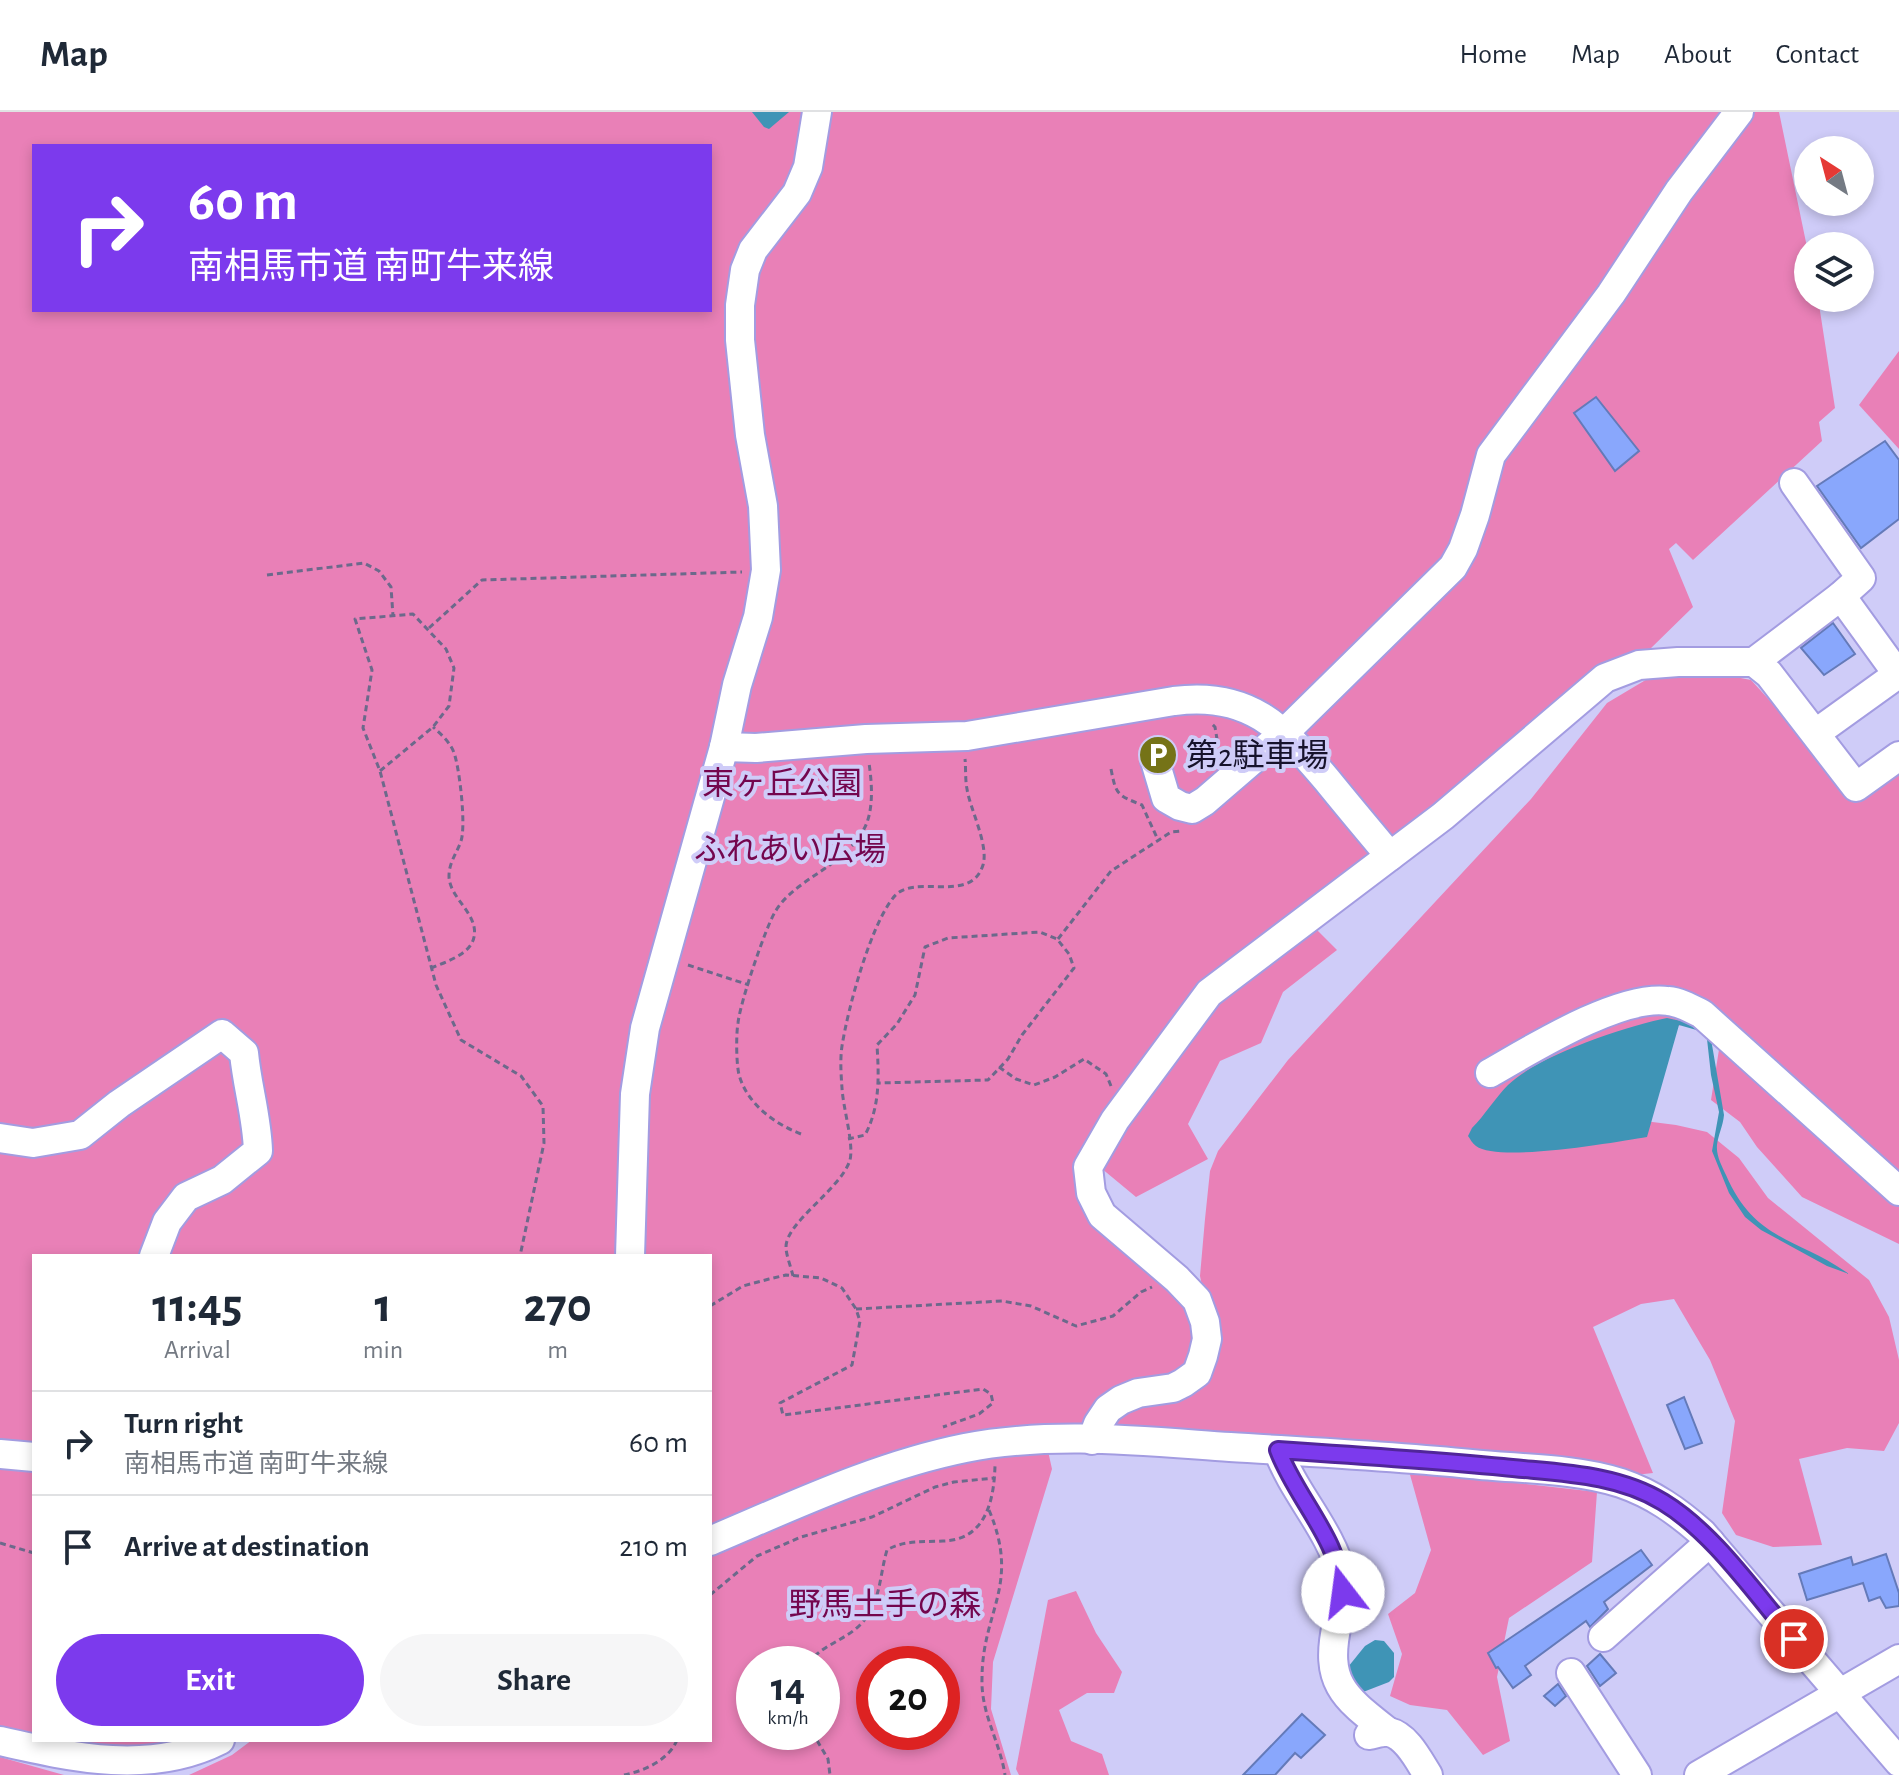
<!DOCTYPE html>
<html lang="en">
<head>
<meta charset="utf-8">
<style>
	:root { --surface:#fff; --page:#f6f6f7; --text:#1f2937; --muted:#747a83; --line:#e0e1e3; --accent:#7c3aed }
	body { margin:0; font-family:"Alegreya Sans","Noto Sans JP",sans-serif; background:var(--page); color:var(--text); height:100vh; display:flex; flex-direction:column; font-size:30px; white-space:nowrap }
	* { box-sizing:border-box; margin:0 }
	p { font-size:26px; color:var(--muted) }
	.icon { flex:none; width:44px; height:44px; fill:none; stroke:currentColor; stroke-width:2; stroke-linecap:round; stroke-linejoin:round }
	.map { position:relative; flex:1; overflow:hidden }
	.side { position:absolute; left:32px; top:1142px; width:680px; height:488px; display:flex; flex-direction:column; background:var(--surface); border-radius:0px; box-shadow:0 4px 12px #0003 }
	.side>* { flex:none }
	.top-card { position:absolute; left:32px; top:32px; width:680px; height:168px; border-radius:0px; box-shadow:0 4px 12px #0003; background:#7c3aed; color:#fff; overflow:hidden }
	.needle { width:52px; rotate:324deg }
	.fabs { position:absolute; left:1794px; top:24px; display:grid; gap:16px }
	.fabs a { display:grid; place-items:center; width:80px; height:80px; border-radius:50%; background:var(--surface); box-shadow:0 4px 12px #0003; font-size:40px }
	.speed { position:absolute; left:736px; top:1534px; display:flex; gap:16px; font-size:40px; font-weight:700; text-align:center }
	.speed>* { display:grid; place-content:center; width:104px; height:104px; border-radius:50%; background:var(--surface); box-shadow:0 4px 12px #0003; line-height:1 }
	.speed small { font-size:20px; font-weight:400 }
	.speed .limit { border:12px solid #d22; background:#fff; color:#111 }
	.pin { position:absolute; display:grid; place-items:center; width:68px; height:68px; color:#fff; margin:-34px; border:4px solid #fff; border-radius:50%; box-shadow:0 2px 8px #0007 }
	.me { position:absolute; width:88px; margin:-44px; rotate:345deg; stroke-linejoin:round; filter:drop-shadow(0 0 6px #0008) }
	.turn { display:flex; align-items:center; gap:28px; height:168px; padding:0 24px; font-size:36px }
	.turn .icon { width:104px; height:104px; stroke-width:2.5 }
	.turn b { display:block; font-size:56px; line-height:68px }
	.eta { display:flex; justify-content:space-evenly; align-items:center; height:136px; text-align:center }
	.eta b { font-size:48px; font-weight:600; line-height:56px }
	.cta { display:flex; gap:16px; margin-top:auto; padding:16px 24px }
	.cta a { flex:1; height:92px; border-radius:48px; background:var(--accent); color:#fff; font-size:32px; font-weight:600; line-height:92px; text-align:center }
	.cta a+a { background:var(--page); color:var(--text) }
	ul { padding:0; list-style:none }
	li { display:flex; align-items:center; gap:24px; height:104px; padding:0 24px; border-top:2px solid var(--line) }
	li div { flex:1 }
	li b { display:block; font-size:30px }
	li em { font-style:normal }
	header { display:flex; align-items:center; gap:48px; box-sizing:border-box; height:112px; padding:0 40px; background:var(--surface); border-bottom:2px solid var(--line) }
	header strong { font-size:38px }
	nav { display:flex; gap:44px; margin-inline-start:auto; font-size:28px }
	.map>svg:first-child { display:block }
	.green { fill:#e980b7; fill-rule:evenodd }
	.water { fill:#3f94b6 }
	.building { fill:#89a7fc; stroke:#647ab9; stroke-width:2 }
	.lines { fill:none; stroke-linecap:round; stroke-linejoin:round }
	.minor-casing { stroke:#a39ce1; stroke-width:32 }
	.path { stroke:#6c698b; stroke-width:3; stroke-dasharray:6 4; stroke-linecap:butt }
	.minor { stroke:#fff; stroke-width:28 }
	.route-casing { stroke:#51269a; stroke-width:20 }
	.route { stroke:#7c3aed; stroke-width:14 }
	.labels { text-anchor:middle; stroke-width:8; stroke-linejoin:round; paint-order:stroke }
	.poi-label { font-size:32px; fill:#16122b; stroke:#cfccf8; text-anchor:start }
	.park-label { font-size:32px; fill:#74064e; stroke:#cfccf8 }
</style>
</head>
<body>
<header>
<strong>Map</strong>
<nav><a>Home</a><a>Map</a><a>About</a><a>Contact</a></nav>
</header>
<div class="map">
<svg width="1899" height="1663" viewBox="0 0 1899 1663">
	<rect width="100%" height="100%" fill="#cfccf8"/>
	<!-- green -->
	<g class="green">
		<path d="M0,0H1779L1808,140V186H1818L1835,296L1819,310L1822,329L1693,448L1676,431L1669,437L1693,495L1603,583L1314,815L1337,838L1283,880L1261,931L1220,949L1188,1012L1208,1047L1136,1085L1101,1056L1102,1079L1112,1099L1204,1183L1200,1164L1205,1107L1210,1059L1218,1039L1288,948L1531,687L1607,591L1654,563H1725L1751,568L1853,680L1899,651V1132L1802,1085L1757,1035L1740,1010L1711,988L1724,906L1658,917L1629,1007L1676,1013L1707,1020L1739,1046L1768,1086L1869,1168L1889,1205L1899,1248V1311L1884,1339L1847,1336L1799,1347L1822,1433L1773,1435L1736,1423L1722,1401L1735,1309L1710,1248L1674,1187L1641,1192L1593,1215L1653,1361L1635,1363L1049,1318L710,1417V1144H34V1623L0,1616ZM34,34H710V198H34Z"/>
		<path d="M1899,239V337L1859,293Z"/>
		<path d="M1048,1339L1052,1357L993,1550L991,1597L1011,1663H189L232,1643L252,1628H710V1442C781,1413 852,1377 927,1358C966,1347 1007,1343 1048,1339ZM754,1552H822V1620H754ZM874,1552H942V1620H874Z"/>
		<path d="M1409,1359L1597,1380L1592,1450L1509,1506L1497,1565L1510,1629L1483,1643L1447,1598L1410,1593L1390,1584L1402,1542L1388,1502L1415,1481L1431,1438Z"/>
		<path d="M1076,1479L1096,1521L1122,1560L1114,1581H1087L1059,1598L1071,1629L1102,1642L1109,1663H1019L1016,1657L1048,1488Z"/>
		<path d="M55,1628H192L136,1642Z"/>
		<path d="M0,1645L64,1663H0Z"/>
	</g>
	<!-- water -->
	<g class="water">
		<path d="M752,0H789L769,17L764,15Z"/>
		<path d="M1667,906L1695,912L1711,927L1724,1003C1723,1014 1718,1023 1717,1033C1716,1044 1722,1054 1726,1063C1755,1130 1797,1125 1849,1162L1827,1154L1761,1118L1745,1105L1729,1081L1712,1039L1719,1000L1711,963L1707,927L1700,919L1679,913L1647,1025C1616,1030 1499,1051 1476,1034C1472,1031 1471,1028 1468,1024L1472,1016C1485,1003 1495,986 1508,973C1537,944 1626,914 1667,906Z"/>
		<path d="M1375,1528L1384,1529L1394,1541V1565L1389,1570L1358,1582L1352,1578L1348,1555L1365,1534Z"/>
	</g>
	<!-- building -->
	<g class="building">
		<path d="M1596,285L1639,339L1615,359L1574,301Z"/>
		<path d="M1885,329L1899,348V407L1861,436L1817,374Z"/>
		<path d="M1833,511L1855,542L1824,563L1801,536Z"/>
		<path d="M1684,1285L1702,1331L1685,1337L1667,1293Z"/>
		<path d="M1641,1438L1652,1453L1604,1490L1608,1497L1590,1515L1586,1509L1525,1554L1531,1563L1513,1576L1498,1555L1496,1556L1488,1541Z"/>
		<path d="M1886,1442L1899,1481V1494L1886,1496L1880,1485L1869,1489L1863,1471L1807,1488L1799,1462L1851,1445L1853,1453Z"/>
		<path d="M1600,1542L1616,1561L1600,1574L1587,1554Z"/>
		<path d="M1558,1572L1566,1584L1555,1594L1544,1584Z"/>
		<path d="M1302,1602L1325,1623L1301,1646L1295,1641L1275,1663H1243Z"/>
	</g>
	<g class="lines">
		<defs>
			<g id="minor">
				<path d="M1794,371L1861,466L1841,484"/>
				<path d="M1754,550L1769,562L1856,675L1899,644"/>
				<path d="M1816,621L1898,562"/>
				<path d="M724,635L756,636L866,627L967,624L1174,589C1249,579 1282,615 1327,668C1348,694 1369,719 1390,744"/>
				<path d="M1155,649L1166,686L1180,694L1192,697L1205,689L1285,620L1453,455L1463,437L1475,403L1491,343L1611,182L1679,79L1739,0"/>
				<path d="M1490,961C1532,937 1620,882 1668,889C1680,890 1692,897 1702,902L1899,1079"/>
				<path d="M0,1026L33,1031L80,1023L119,992L222,922L244,941C247,974 257,1005 258,1039L222,1068L186,1085L167,1110L154,1144"/>
				<path d="M630,1144L635,982L645,916L724,635L737,573L758,505L766,458L763,394L750,323L740,228V193L745,158L753,138L797,81L808,55L817,0"/>
				<path d="M1092,1328L1098,1312L1108,1297L1121,1288L1138,1281L1173,1276L1183,1271L1197,1261L1203,1244L1207,1227L1205,1210L1197,1188L1177,1167L1102,1103L1091,1081L1088,1055L1115,1008L1209,881L1443,704L1605,566L1639,553L1678,550H1754L1841,484L1899,564"/>
				<path d="M1278,1338C1294,1382 1331,1418 1342,1464C1346,1480 1341,1497 1337,1512C1324,1571 1344,1585 1387,1619"/>
				<path d="M0,1342L34,1345"/>
				<path d="M710,1429C793,1394 876,1354 965,1336C1052,1319 1142,1329 1230,1335C1310,1340 1391,1344 1471,1352C1518,1357 1576,1356 1621,1371C1653,1382 1677,1399 1702,1421L1899,1650"/>
				<path d="M1603,1525L1710,1430"/>
				<path d="M1571,1561L1637,1663"/>
				<path d="M1369,1623C1375,1622 1383,1619 1389,1620C1407,1624 1419,1649 1428,1663"/>
				<path d="M0,1629C74,1646 151,1663 220,1628"/>
				<path d="M1699,1663L1899,1547"/>
			</g>
		</defs>
		<!-- minor casing -->
		<use href="#minor" class="minor-casing"/>
		<!-- path -->
		<g class="path">
			<path d="M267,463L364,451L379,459L391,475L393,504"/>
			<path d="M429,516L482,468L742,460"/>
			<path d="M1205,640L1218,633L1215,615L1212,612"/>
			<path d="M1111,657C1116,683 1117,683 1142,693L1158,728"/>
			<path d="M380,659L433,615L449,594L454,556L446,537L413,502L355,507L372,558L363,616L380,659L436,873L461,928L521,964L543,994L544,1031L520,1144"/>
			<path d="M1058,827L1111,759L1171,720L1182,719"/>
			<path d="M688,853L749,873"/>
			<path d="M431,856C446,850 471,842 474,825C479,802 449,786 449,764C449,750 457,741 461,729C466,714 460,661 455,644C452,632 442,623 433,615"/>
			<path d="M999,955L1016,967L1034,973L1055,965L1084,947L1106,962L1111,974"/>
			<path d="M801,1022C775,1012 749,993 740,966C736,956 736,922 738,911C740,891 765,817 775,800C794,767 844,755 864,717C874,699 872,671 869,651"/>
			<path d="M848,1027L865,1023C880,995 879,965 877,933L897,912L915,883L925,835L948,826L1040,820L1057,827L1069,842L1074,856L1022,923L1008,947L988,968L879,971"/>
			<path d="M793,1164C791,1155 786,1143 786,1135C786,1110 841,1077 850,1048C854,1031 843,996 842,976C841,963 840,947 842,934C848,896 870,815 893,786C913,759 970,794 983,753C989,733 970,697 967,677C965,667 966,656 965,647"/>
			<path d="M710,1194L743,1174L769,1167L786,1163L821,1166L842,1176L856,1197L860,1209L852,1253L780,1291L783,1303L983,1277L991,1282L993,1291L979,1302L943,1315"/>
			<path d="M856,1197L1002,1189L1031,1194L1076,1214L1113,1204L1141,1180L1152,1175"/>
			<path d="M989,1398C1021,1474 982,1498 982,1567C981,1602 1000,1630 1005,1663"/>
			<path d="M0,1431L34,1441"/>
			<path d="M710,1483L757,1444L801,1425L872,1405L935,1375L954,1370L994,1366"/>
			<path d="M808,1552C820,1534 843,1529 859,1514C881,1493 879,1465 887,1438C904,1428 923,1430 943,1429C986,1428 994,1388 995,1354"/>
			<path d="M812,1620L828,1647L830,1663"/>
			<path d="M624,1663C644,1659 669,1648 677,1628"/>
		</g>
		<!-- minor -->
		<use href="#minor" class="minor"/>
	</g>
	<g class="lines">
		<defs>
			<path id="route" d="M1343,1480C1339,1427 1296,1386 1278,1338C1353,1343 1428,1348 1503,1355C1557,1361 1616,1361 1663,1390C1714,1421 1755,1482 1794,1527"/>
		</defs>
		<!-- route casing -->
		<use href="#route" class="route-casing"/>
		<!-- route -->
		<use href="#route" class="route"/>
	</g>
	<!-- icons -->
	<defs>
		<symbol id="parking-disc" viewBox="-11 -11 22 22"><circle r="9.5" fill="#757317" stroke="#cfccf8"/><path d="M-3.5-5.5H1a3.5 3.5 0 0 1 0 7H-1V5.5H-3.5ZM-1-3.4V-.6H.8a1.4 1.4 0 0 0 0-2.8Z" fill="#fff"/></symbol>
	</defs>
	<g fill-rule="evenodd">
		<use href="#parking-disc" x="1136" y="621" width="44" height="44"/>
	</g>
	<g class="labels">
		<!-- poi labels -->
		<g class="poi-label">
			<text x="1186" y="654">第2駐車場</text>
		</g>
		<!-- park labels -->
		<g class="park-label">
			<text x="782" y="682">東ヶ丘公園</text>
			<text x="790" y="748">ふれあい広場</text>
			<text x="885" y="1503">野馬土手の森</text>
		</g>
	</g>
</svg>
<div class="fabs">
<a><svg class="needle" viewBox="-14 -14 28 28"><path d="M0-13l5 13h-10z" fill="#e53935"/><path d="M0 13l5-13h-10z" fill="#747a83"/></svg></a>
<a><svg class="icon" aria-label="layers" viewBox="0 0 24 24"><path d="M12 4l9 5-9 5-9-5zM3 14l9 5 9-5"/></svg></a>
</div>
<div class="speed"><div>14<small>km/h</small></div><div class="limit">20</div></div>
<div class="pin" style="left:1794px;top:1527px;background:#d93025"><svg class="icon" aria-label="arrive" viewBox="0 0 24 24"><path d="M6 21V4h12l-3 4 3 4H6"/></svg></div>
<svg class="me" style="left:1343px;top:1480px" viewBox="-20 -20 40 40"><circle r="19" fill="#fff"/><path d="M0-13L10 11 0 6-10 11z" fill="#7c3aed"/></svg>
<div class="top-card">
<div class="turn"><svg class="icon" aria-label="right" viewBox="0 0 24 24"><path d="M7 20v-9h11M14 6l5 5-5 5"/></svg><div><b>60 m</b>南相馬市道 南町牛来線</div></div>
</div>
<section class="side">
<div class="eta">
<div><b>11:45</b><p>Arrival</p></div>
<div><b>1</b><p>min</p></div>
<div><b>270</b><p>m</p></div>
</div>
<ul>
<li><svg class="icon" aria-label="right" viewBox="0 0 24 24"><path d="M7 20v-9h11M14 6l5 5-5 5"/></svg><div><b>Turn right</b><p>南相馬市道 南町牛来線</p></div><em>60 m</em></li>
<li><svg class="icon" aria-label="arrive" viewBox="0 0 24 24"><path d="M6 21V4h12l-3 4 3 4H6"/></svg><div><b>Arrive at destination</b></div><em>210 m</em></li>
</ul>
<div class="cta"><a>Exit</a><a>Share</a></div>
</section>
</div>
</body>
</html>
